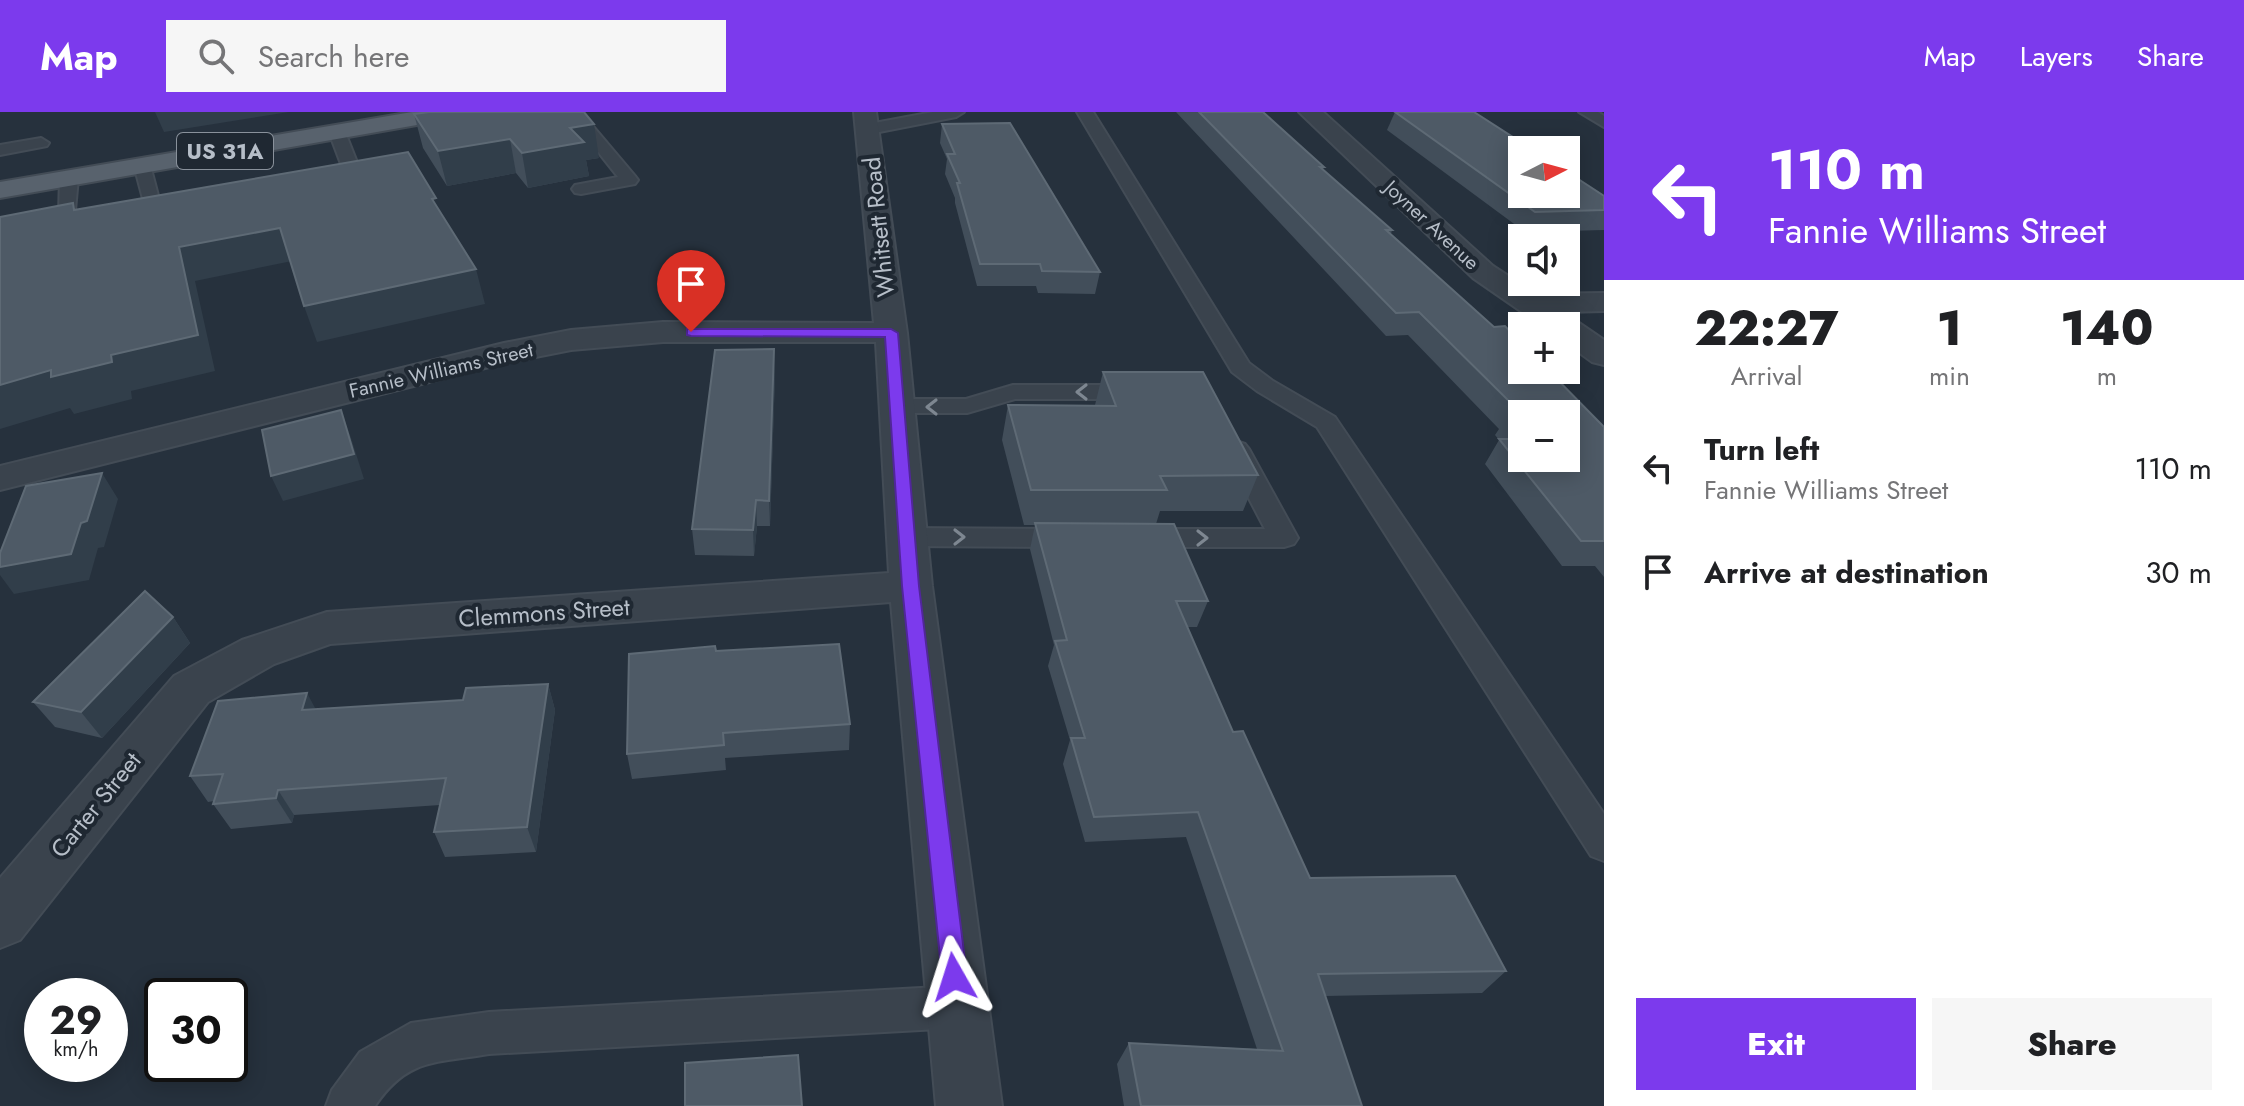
<!DOCTYPE html>
<html lang="en">
<head>
<meta charset="utf-8">
<style>
	:root { --surface:#fff; --page:#f6f6f6; --text:#202124; --muted:#757577; --accent:#7c3aed }
	body { margin:0; font-family:Jost,sans-serif; background:var(--page); color:var(--text); height:100vh; display:flex; flex-direction:column; font-size:30px; white-space:nowrap }
	* { box-sizing:border-box; margin:0 }
	p { font-size:26px; color:var(--muted) }
	.icon { flex:none; width:44px; height:44px; fill:none; stroke:currentColor; stroke-width:2; stroke-linecap:round; stroke-linejoin:round }
	.map { position:relative; flex:1; overflow:hidden }
	.panel { display:flex; flex-direction:column; background:var(--surface); width:640px }
	.panel>* { flex:none }
	.top-card { background:#7c3aed; color:#fff; overflow:hidden }
	.needle { width:52px; rotate:84deg }
	.controls { position:absolute; left:1508px; top:24px; display:grid; gap:16px }
	.controls a { display:grid; place-items:center; width:72px; height:72px; border-radius:0px; background:var(--surface); box-shadow:0 4px 20px #0003; font-size:40px }
	.speed { position:absolute; left:24px; top:866px; display:flex; gap:16px; font-size:40px; font-weight:700; text-align:center }
	.speed>* { display:grid; place-content:center; width:104px; height:104px; border-radius:50%; background:var(--surface); box-shadow:0 4px 20px #0003; line-height:1 }
	.speed small { font-size:20px; font-weight:400 }
	.speed .limit { border:4px solid #111; border-radius:12px; background:#fff; color:#111 }
	.pin { position:absolute; display:grid; place-items:center; width:68px; height:68px; color:#fff; margin:-82px -34px; border-radius:50% 50% 50% 0; rotate:-45deg; box-shadow:0 0 8px #0007 }
	.pin .icon { rotate:45deg }
	.me { position:absolute; width:88px; margin:-44px; rotate:354deg; stroke-linejoin:round; filter:drop-shadow(0 0 6px #0008) }
	.turn { display:flex; align-items:center; gap:28px; height:168px; padding:0 32px; font-size:36px }
	.turn .icon { width:104px; height:104px; stroke-width:2.5 }
	.turn b { display:block; font-size:56px; line-height:68px }
	.eta { display:flex; justify-content:space-evenly; align-items:center; height:136px; text-align:center }
	.eta b { font-size:48px; font-weight:800; line-height:56px }
	.cta { display:flex; gap:16px; margin-top:auto; padding:16px 32px }
	.cta a { flex:1; height:92px; border-radius:0px; background:var(--accent); color:#fff; font-size:32px; font-weight:800; line-height:92px; text-align:center }
	.cta a+a { background:var(--page); color:var(--text) }
	ul { padding:0; list-style:none }
	li { display:flex; align-items:center; gap:24px; height:104px; padding:0 32px }
	li div { flex:1 }
	li b { display:block; font-size:30px }
	li em { font-style:normal }
	header { display:flex; align-items:center; gap:48px; box-sizing:border-box; height:112px; padding:0 40px; background:var(--accent); color:#fff }
	header strong { font-size:38px }
	nav { display:flex; gap:44px; margin-inline-start:auto; font-size:28px }
	.search { width:560px; height:72px; background:var(--page); display:flex; align-items:center; gap:20px; box-sizing:border-box; padding:0 28px; border-radius:0px; color:var(--muted); font-size:30px }
	main { display:flex; flex:1; min-height:0 }
	.map>svg:first-child { display:block }
	.lines { fill:none; stroke-linecap:round; stroke-linejoin:round }
	.lane-casing { stroke:#434c56; stroke-width:4 }
	.street-casing { stroke:#434c56; stroke-width:4 }
	.primary-casing { stroke:#434c56; stroke-width:4 }
	.lane { fill:#3a434d; fill-rule:evenodd }
	.street { fill:#3a434d; fill-rule:evenodd }
	.primary { fill:#58626d; fill-rule:evenodd }
	.wall { fill:#424e5a; fill-rule:evenodd }
	.shaded-wall { fill:#313e4a }
	.building { fill:#4e5a66; stroke:#5e6a75; stroke-width:2 }
	.oneway { stroke:#7e8791 }
	.route { fill:#7c3aed; stroke:#51269a; stroke-width:2 }
	.labels { text-anchor:middle; stroke-width:8; stroke-linejoin:round; paint-order:stroke }
	.far-street-label { font-size:20px; fill:#b6bec8; stroke:#1f2832 }
	.shield { fill:#1f2832; stroke:#89919b; stroke-width:2 }
	.shield-label { font-size:22px; font-weight:bold; fill:#b6bec8 }
	.street-label { font-size:24px; fill:#b6bec8; stroke:#1f2832 }
</style>
</head>
<body>
<header>
<strong>Map</strong>
<div class="search"><svg class="icon" aria-label="search" viewBox="0 0 24 24"><circle cx="10" cy="10" r="6"/><path d="M15 15l6 6"/></svg>Search here</div>
<nav><a>Map</a><a>Layers</a><a>Share</a></nav>
</header>
<main>
<div class="map">
<svg width="1604" height="994" viewBox="0 0 1604 994">
	<rect width="100%" height="100%" fill="#26313d"/>
	<g class="lines">
		<defs>
			<g id="lane">
				<path d="M553,0H573L586,6L635,64L638,68L635,72L581,82L575,81L572,77L575,73L618,65L576,12Z"/>
				<path d="M933,0H964L956,5L869,22L861,17L869,12Z"/>
				<path d="M1077,0H1093L1249,251L1273,269L1335,305L1604,702V749L1591,744L1317,315L1257,279L1232,260Z"/>
				<path d="M1579,0H1598L1604,4V15Z"/>
				<path d="M337,15L345,20L362,63L360,67L326,73L317,68L320,64L344,60L329,20Z"/>
				<path d="M41,26L49,31L47,34L0,43V33Z"/>
				<path d="M142,48L150,53L160,91L181,88L190,93L187,97L147,102L134,53Z"/>
				<path d="M69,61L78,66L74,109L0,124V112L59,101L60,66Z"/>
				<path d="M1013,273H1138L1146,275L1150,280L1146,285L1138,287H1015L967,301H896L888,299L884,294L888,289L896,287H966Z"/>
				<path d="M1236,329L1245,332L1249,337L1298,426L1294,432L1284,435H1141L1131,432L1127,426L1131,420L1141,417H1265L1223,337L1227,332Z"/>
				<path d="M907,416L1073,417L1083,420L1087,426L1083,432L1073,435L907,434L897,431L893,425L897,419Z"/>
				<path d="M957,874L972,880L978,895L972,910L957,916L489,942C436,951 407,946 375,994H326L332,978L360,940L411,911L489,900Z"/>
			</g>
			<g id="street">
				<path d="M854,0H876L907,221L932,474L1002,994H936L891,490L330,532L274,552L208,590L20,828L0,836V766L174,564L242,528L327,500L889,461L876,230H663L571,238L505,251L0,378V354L504,231L571,218L663,210L874,211Z"/>
				<path d="M1299,0H1323L1493,154L1536,182L1604,181V199L1563,200L1604,228V253L1592,250L1566,231V214H1542L1473,166Z"/>
			</g>
			<path id="primary" d="M412,0H462L451,7L0,86V70Z"/>
		</defs>
		<!-- lane casing -->
		<use href="#lane" class="lane-casing"/>
		<!-- street casing -->
		<use href="#street" class="street-casing"/>
		<!-- primary casing -->
		<use href="#primary" class="primary-casing"/>
		<!-- lane -->
		<use href="#lane" class="lane"/>
		<!-- street -->
		<use href="#street" class="street"/>
		<!-- primary -->
		<use href="#primary" class="primary"/>
	</g>
	<!-- wall -->
	<g class="wall">
		<path d="M1176,0H1263L1324,55L1323,58L1392,118L1391,122L1604,315V465L1595,454H1562L1485,352L1499,328L1495,323L1499,317L1408,223L1386,224ZM1522,302L1566,346H1522Z"/>
		<path d="M1395,0L1604,84V118L1525,120L1387,18Z"/>
		<path d="M414,2L599,46L586,48L589,64L528,76L516,61L447,74L423,36Z"/>
		<path d="M942,12L1100,160L1095,182L1038,181L1036,174H977L955,91V86L945,62L947,47L940,31Z"/>
		<path d="M1103,260L1258,363L1243,399H1160L1156,412L1208,489L1197,515H1187L1233,620L1310,766L1506,859L1482,881L1325,884L1362,994H1124L1117,952L1129,931L1257,937L1186,725L1085,730L1063,652L1070,628L1048,554L1054,533L1030,437L1035,413H1024L1002,328L1008,293H1095Z"/>
		<path d="M775,262L770,414H757L754,444L695,443L692,417Z"/>
		<path d="M173,505L190,531L102,626L55,615L33,590Z"/>
		<path d="M716,539L850,612L849,638L725,646L726,658L632,667L627,642Z"/>
		<path d="M548,572L555,598L536,740L445,745L434,720L440,693L294,703L292,711L231,717L213,692L214,689L208,690L190,664L317,598L463,588Z"/>
	</g>
	<!-- shaded-wall -->
	<g class="shaded-wall">
		<path d="M155,0H289L164,20Z"/>
		<path d="M594,12L599,46L586,48L589,64L528,76L522,41L570,16Z"/>
		<path d="M510,27L516,61L447,74L438,39Z"/>
		<path d="M280,116L292,149L195,169L215,259L131,279L132,287L74,302L70,296L0,317V273L111,243L179,135Z"/>
		<path d="M476,157L485,192L317,230L304,194Z"/>
		<path d="M774,237L775,262L770,414L769,389Z"/>
		<path d="M341,298L350,323L364,367L283,389L271,364Z"/>
		<path d="M102,361L118,387L104,435L98,436L89,468L14,482L0,463V455L81,411Z"/>
		<path d="M756,388L757,414L754,444L753,418Z"/>
		<path d="M173,505L190,531L102,626L81,600Z"/>
		<path d="M548,572L555,598L536,740L527,715Z"/>
		<path d="M307,581L321,607L302,598Z"/>
		<path d="M278,678L294,703L292,711L276,686Z"/>
	</g>
	<!-- building -->
	<g class="building">
		<path d="M429,0H584L594,12L570,16L584,30L522,41L510,27L438,39L414,2Z"/>
		<path d="M1199,0H1263L1324,55H1320L1392,118H1386L1494,215L1505,214L1522,232V258H1548L1604,315V429H1581L1499,327H1522V346H1566V302H1522V313L1510,299H1519L1419,200L1396,201Z"/>
		<path d="M1395,0H1474L1533,38H1522V82H1566V59L1604,84V98L1535,100Z"/>
		<path d="M1010,11L1100,160L1042,159L1040,152H980L957,71H960L947,42H955L942,12Z"/>
		<path d="M408,40L436,86L432,87L476,157L304,194L280,116L179,135L198,223L111,243L112,250L51,265V258L0,273V105L73,91L74,98Z"/>
		<path d="M774,237L769,389L756,388L753,418L692,417L715,238Z"/>
		<path d="M1103,260H1203L1258,363L1160,364L1167,378H1031L1008,293L1116,294Z"/>
		<path d="M341,298L354,342L271,364L262,318Z"/>
		<path d="M102,361L87,409L81,411L71,442L0,455V441L26,374Z"/>
		<path d="M1035,411L1174,412L1208,489H1176L1233,620L1243,619L1310,766L1455,764L1506,859L1318,862L1362,994H1141L1129,931L1283,939L1198,700L1094,705L1071,626H1085L1055,529L1067,528Z"/>
		<path d="M145,479L173,505L81,600L33,590Z"/>
		<path d="M839,532L850,612L723,621L724,633L627,642L629,542L715,534L716,539Z"/>
		<path d="M548,572L527,715L434,720L446,666L278,678L276,686L213,692L223,662L190,664L218,589L307,581L302,598L463,588L466,576Z"/>
		<path d="M798,943L802,994H685V951Z"/>
	</g>
	<!-- one-way arrows -->
	<defs><path id="oneway-chevron" d="M-2-3.5L2.5 0L-2 3.5" fill="none" stroke-width="1.6" stroke-linecap="round" stroke-linejoin="round" transform="scale(2)"/></defs>
	<g class="oneway">
		<use href="#oneway-chevron" transform="translate(1082 280) rotate(180)"/>
		<use href="#oneway-chevron" transform="translate(932 295) rotate(180)"/>
		<use href="#oneway-chevron" transform="translate(959 425)"/>
		<use href="#oneway-chevron" transform="translate(1202 426)"/>
	</g>
	<!-- route -->
	<path class="route" d="M687,217H891L898,221L919,474L967,865L963,873L954,877L945,873L942,865L902,474L885,225L691,224L687,223Z"/>
	<g class="labels">
		<!-- far-street labels -->
		<g class="far-street-label">
			<text transform="translate(1432 113) rotate(43)" y="7">Joyner Avenue</text>
			<text transform="translate(441 258) rotate(-13)" y="7">Fannie Williams Street</text>
		</g>
		<!-- shield labels -->
		<rect class="shield" x="177" y="21" width="96" height="36" rx="6"/>
		<g class="shield-label">
			<text x="225" y="47">US 31A</text>
		</g>
		<!-- street labels -->
		<g class="street-label">
			<text transform="translate(879 115) rotate(-96)" y="8">Whitsett Road</text>
			<text transform="translate(544 501) rotate(-4)" y="8">Clemmons Street</text>
			<text transform="translate(96 693) rotate(-51)" y="8">Carter Street</text>
		</g>
	</g>
</svg>
<div class="controls">
<a><svg class="needle" viewBox="-14 -14 28 28"><path d="M0-13l5 13h-10z" fill="#e53935"/><path d="M0 13l5-13h-10z" fill="#757577"/></svg></a>
<a><svg class="icon" aria-label="sound" viewBox="0 0 24 24"><path d="M4 9h4l5-4v14l-5-4H4zM17 9q2 3 0 6"/></svg></a>
<a>+</a>
<a>−</a>
</div>
<div class="speed"><div>29<small>km/h</small></div><div class="limit">30</div></div>
<div class="pin" style="left:691px;top:220px;background:#d93025"><svg class="icon" aria-label="arrive" viewBox="0 0 24 24"><path d="M6 21V4h12l-3 4 3 4H6"/></svg></div>
<svg class="me" style="left:954px;top:865px" viewBox="-20 -20 40 40"><path d="M0-17L14 15 0 8-14 15z" fill="#7c3aed" stroke="#fff" stroke-width="4"/></svg>
</div>
<section class="panel">
<div class="top-card">
<div class="turn"><svg class="icon" aria-label="left" viewBox="0 0 24 24"><path d="M17 20v-9H6M10 6l-5 5 5 5"/></svg><div><b>110 m</b>Fannie Williams Street</div></div>
</div>
<div class="eta">
<div><b>22:27</b><p>Arrival</p></div>
<div><b>1</b><p>min</p></div>
<div><b>140</b><p>m</p></div>
</div>
<ul>
<li><svg class="icon" aria-label="left" viewBox="0 0 24 24"><path d="M17 20v-9H6M10 6l-5 5 5 5"/></svg><div><b>Turn left</b><p>Fannie Williams Street</p></div><em>110 m</em></li>
<li><svg class="icon" aria-label="arrive" viewBox="0 0 24 24"><path d="M6 21V4h12l-3 4 3 4H6"/></svg><div><b>Arrive at destination</b></div><em>30 m</em></li>
</ul>
<div class="cta"><a>Exit</a><a>Share</a></div>
</section>
</main>
</body>
</html>
